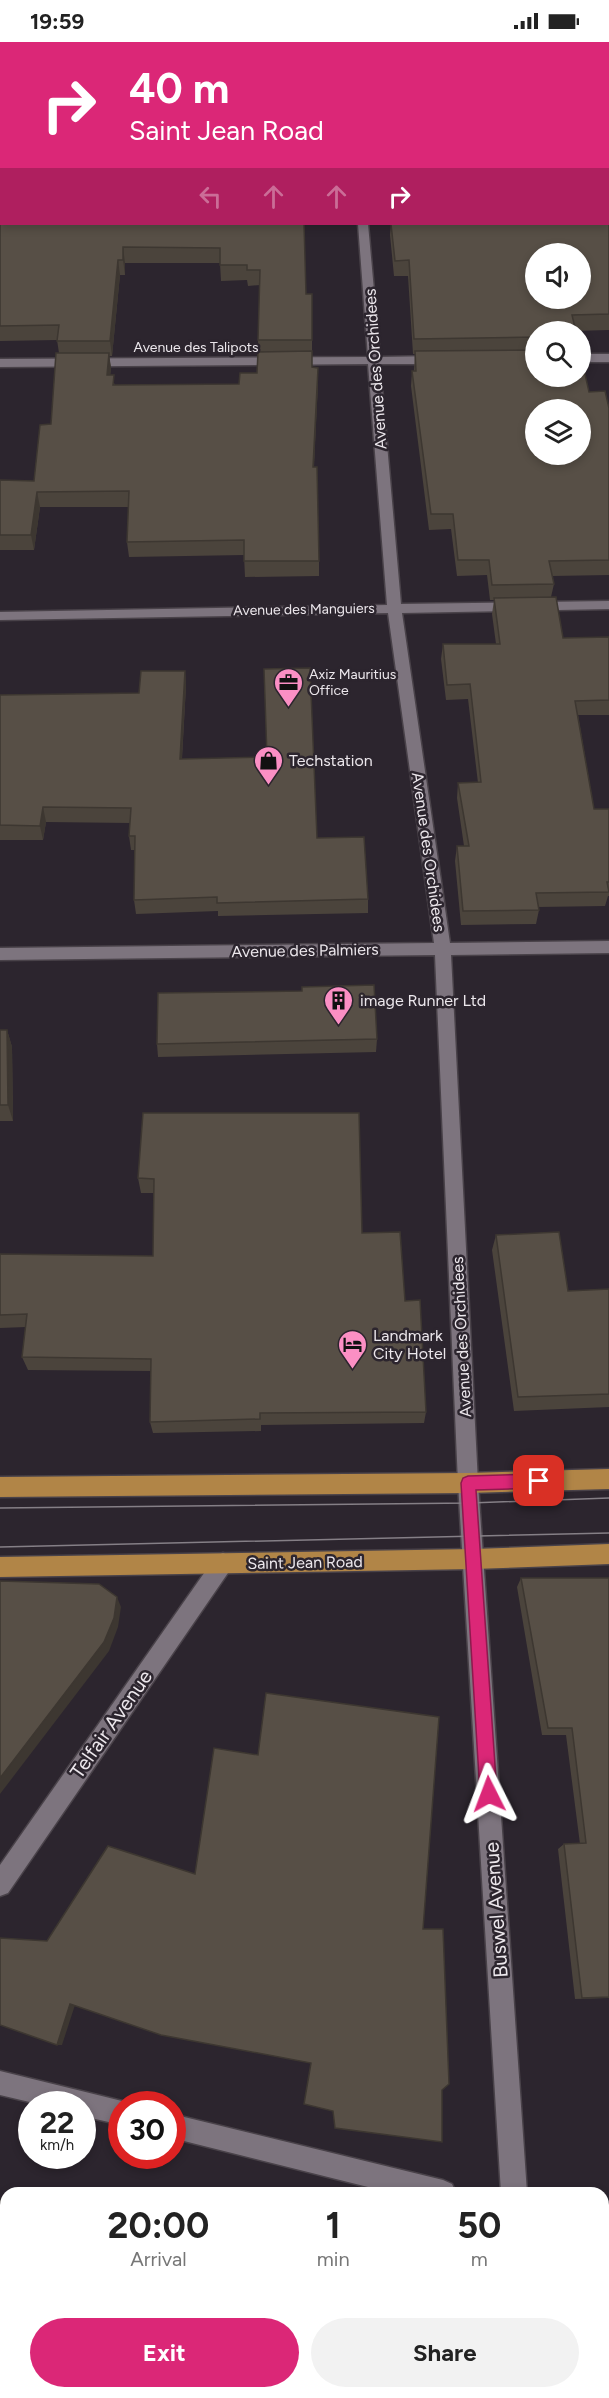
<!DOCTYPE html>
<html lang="en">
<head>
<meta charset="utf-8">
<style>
	:root { --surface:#fff; --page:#f2f2f2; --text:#222; --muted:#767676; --accent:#db2777 }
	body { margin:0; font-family:Figtree,sans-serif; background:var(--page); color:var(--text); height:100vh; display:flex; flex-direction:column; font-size:22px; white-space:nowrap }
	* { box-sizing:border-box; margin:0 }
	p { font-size:20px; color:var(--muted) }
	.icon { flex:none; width:33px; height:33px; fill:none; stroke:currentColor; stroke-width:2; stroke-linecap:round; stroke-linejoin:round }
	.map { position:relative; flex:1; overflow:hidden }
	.drawer { position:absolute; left:0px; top:2145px; width:609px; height:212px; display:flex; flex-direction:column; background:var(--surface); border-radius:18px 18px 0 0; box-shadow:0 3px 9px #0003 }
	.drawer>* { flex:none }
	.banner { position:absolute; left:0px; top:0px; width:609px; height:183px; box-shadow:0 3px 9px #0003; background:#db2777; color:#fff; overflow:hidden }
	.buttons { position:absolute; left:525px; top:201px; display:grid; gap:12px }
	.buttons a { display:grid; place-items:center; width:66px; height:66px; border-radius:50%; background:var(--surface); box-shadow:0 3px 9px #0003; font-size:30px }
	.speed { position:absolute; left:18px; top:2049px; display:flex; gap:12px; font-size:30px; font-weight:700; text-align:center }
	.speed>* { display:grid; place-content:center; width:78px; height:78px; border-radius:50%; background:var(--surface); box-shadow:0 3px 9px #0003; line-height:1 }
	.speed small { font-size:15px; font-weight:400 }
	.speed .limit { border:9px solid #d22; background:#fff; color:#111 }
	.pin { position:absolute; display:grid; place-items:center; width:51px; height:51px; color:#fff; margin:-26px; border-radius:12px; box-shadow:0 3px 9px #0006 }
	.me { position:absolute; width:66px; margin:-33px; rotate:357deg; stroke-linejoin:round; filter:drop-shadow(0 0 4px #0008) }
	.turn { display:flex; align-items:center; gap:21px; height:126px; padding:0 30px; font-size:27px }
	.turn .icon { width:78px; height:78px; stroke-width:2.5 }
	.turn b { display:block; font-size:42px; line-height:51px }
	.lanes { display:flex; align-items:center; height:57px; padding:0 30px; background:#0003; justify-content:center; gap:30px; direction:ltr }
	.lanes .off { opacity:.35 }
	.eta { display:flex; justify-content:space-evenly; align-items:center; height:102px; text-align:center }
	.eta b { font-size:36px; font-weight:700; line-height:42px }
	.button { display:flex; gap:12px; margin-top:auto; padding:12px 30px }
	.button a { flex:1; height:69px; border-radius:36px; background:var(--accent); color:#fff; font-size:24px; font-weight:700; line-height:69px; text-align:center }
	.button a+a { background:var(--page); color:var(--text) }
	.status { display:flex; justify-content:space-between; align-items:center; height:42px; padding:0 30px; background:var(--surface); direction:ltr }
	.status svg { height:16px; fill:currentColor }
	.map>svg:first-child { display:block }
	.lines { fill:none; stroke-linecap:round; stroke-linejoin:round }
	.street-casing { stroke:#494249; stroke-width:3 }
	.primary-casing { stroke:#494249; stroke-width:3 }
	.street { fill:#7d747e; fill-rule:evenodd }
	.primary { fill:#b18547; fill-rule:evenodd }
	.tram { stroke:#857f86; stroke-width:1.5 }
	.wall { fill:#4b443c; fill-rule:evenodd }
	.shaded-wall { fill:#3d3731 }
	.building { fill:#574f46; stroke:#3d3731; stroke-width:1.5; fill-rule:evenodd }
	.route { fill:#db2777; stroke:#8e194d; stroke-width:1.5 }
	.labels { text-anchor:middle; stroke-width:5; stroke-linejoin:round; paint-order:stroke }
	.far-street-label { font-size:14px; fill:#ece7ec; stroke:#2c252e }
	.far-poi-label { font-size:14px; fill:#ece7ec; stroke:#2c252e; text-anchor:start }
	.street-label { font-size:16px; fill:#ece7ec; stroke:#2c252e }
	.poi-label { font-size:16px; fill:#ece7ec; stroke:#2c252e; text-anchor:start }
	.near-street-label { font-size:20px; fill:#ece7ec; stroke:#2c252e }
</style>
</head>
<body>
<div class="status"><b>19:59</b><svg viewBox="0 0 49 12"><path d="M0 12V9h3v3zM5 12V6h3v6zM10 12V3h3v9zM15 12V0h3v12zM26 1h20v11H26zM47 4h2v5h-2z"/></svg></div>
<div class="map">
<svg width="609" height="2356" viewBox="0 0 609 2356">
	<rect width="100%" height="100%" fill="#2c252e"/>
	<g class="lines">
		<defs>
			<g id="street">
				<path d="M358,182H368L380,315L438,314L444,318L438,322H380L401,562L609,559V567L402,571L450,901L609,899V911L451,913L478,1441L527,2151H501L458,1441L435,913L0,918V906L434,901L388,571L0,578V570L387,563L368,322L0,325V317L368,315Z"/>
				<rect x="580" y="312" width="29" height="8"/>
				<path d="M223,1511L230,1514L233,1521L230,1528L8,1851L0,1854V1823L216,1514Z"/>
				<path d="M0,2029L122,2059L131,2062H122V2083L82,2074V2062H38L0,2053Z"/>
				<path d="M172,2072L443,2138L452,2142L456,2151H392L172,2096Z"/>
				<rect x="514" y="2350" width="26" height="6"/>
			</g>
			<g id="primary">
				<path d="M609,1427V1447L468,1451L0,1455V1435L468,1431Z"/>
				<path d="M609,1502V1522L474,1527L0,1535V1515L474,1507Z"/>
			</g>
		</defs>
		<!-- street casing -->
		<use href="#street" class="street-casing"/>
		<!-- primary casing -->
		<use href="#primary" class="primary-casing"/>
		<!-- street -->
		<use href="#street" class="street"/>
		<!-- primary -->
		<use href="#primary" class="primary"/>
		<!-- tram -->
		<g class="tram">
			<path d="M0,1466L470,1461L609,1456"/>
			<path d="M0,1505L609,1491"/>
		</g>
	</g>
	<!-- wall -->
	<g class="wall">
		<path d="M0,0H609V288L536,290V334L589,350L609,366V533L552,534L554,542L551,555L563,596L609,595V673H578L594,767H609V854H608L605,864L538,865L539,868L536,882L461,883L455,819L457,804H464L457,756L458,741H478L468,657L446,658L441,617L443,602H496L492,572L494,558H490L487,533L457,534L451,487L429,488L411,344L412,329H414L415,312H413L408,234H394L390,193L391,182H608V2H2L304,182L306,252H312V325L318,341L314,425L319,519V534L245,535L244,513L129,515L127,500L129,465H40L34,508H0V438L34,439L51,382L59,311L57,298L0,299ZM125,221H220L221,239L247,238L248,244L260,243L257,331L239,342L115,343L110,333L111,326L109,314H112L120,233H125Z"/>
		<path d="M185,629L186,644L182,717L317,796L368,857V871L218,874V869L136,872L134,858L135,808H131L129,794L130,781L46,780L43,798H0V653L139,651Z"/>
		<path d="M302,949L377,997L376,1010L158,1015L157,1002Z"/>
		<path d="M0,988H7L12,1005L13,1079H0Z"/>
		<path d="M143,1071L362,1191L405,1259L426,1370L424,1381L261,1383V1389L153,1391L150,1380L151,1329L28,1328L22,1315L26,1285L0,1286V1212L153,1214L154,1151H141L138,1136Z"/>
		<path d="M496,1193L568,1249L609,1247V1365L514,1369L492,1208Z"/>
		<path d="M521,1536H609V1956L575,1957L558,1807L564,1802H580L566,1693H542L517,1545Z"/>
	</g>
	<!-- shaded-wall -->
	<g class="shaded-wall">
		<path d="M123,205L125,221V233L123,218Z"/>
		<path d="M118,218L120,233L112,314L110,299Z"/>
		<path d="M109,311L111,326L109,348L107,333Z"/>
		<path d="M318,326V341L313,441V425Z"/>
		<path d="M37,450L40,465L34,508L31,493Z"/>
		<path d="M185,629L186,644L181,731L180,717Z"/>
		<path d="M43,765L46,780L43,798L40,784Z"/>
		<path d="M7,988L12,1005L13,1079L8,1063Z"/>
		<path d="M117,1555L121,1565L118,1585L109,1609L0,1752V1736Z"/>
		<path d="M70,1962L75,1963L62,2003H57Z"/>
		<path d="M3,2156L6,2158V2164L0,2161V2158Z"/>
	</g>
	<!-- building -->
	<g class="building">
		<path d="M0,0H609V34L608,37H609V272L572,273L576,290H536V295L414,297L409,218L395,219L391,182H608V2H2V182H304L306,252H312V298H258L260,228H247V223H220V206L123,205V218H118L110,299H57L59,283L0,284V168H1L0,164V42H1V33H0ZM536,212H580V256H536Z"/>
		<path d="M536,308V334H580V310L589,350L605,349L609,366V518L549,519L554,542L492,543L489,518H458L453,472H431L412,329H416L415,309ZM536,368H580V412H536Z"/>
		<path d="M312,309V325L318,326L313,425H317L319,519H244V498L127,500L129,449L37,450L31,493H0V438L34,439L40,383L51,382L56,311H109L107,333H114L113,343L239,342L240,331H257L258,310Z"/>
		<path d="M556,555L563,596L609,595V658L575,659L594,767H609V840H607L609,850L536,851L539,868L463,869L457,804H469L458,741L481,740L470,642L447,643L443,602H500L494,556Z"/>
		<path d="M310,626L317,796L364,795L368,857L217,861V855L134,858L135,794H129L131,766L43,765L40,784L0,783V653L139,651L141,629H185L180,717L267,715L264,627Z"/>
		<path d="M374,943L377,997L157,1002L158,951L302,949V945Z"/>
		<path d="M0,988H7L8,1063H0Z"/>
		<path d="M143,1071H359L362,1191L400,1190L405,1259L420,1258L426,1370L260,1371V1377L150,1380L151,1317L22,1315L27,1272L0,1273V1212L153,1214L154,1137L138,1136Z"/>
		<path d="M559,1190L568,1249L609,1247V1352L518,1355L496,1193Z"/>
		<path d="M521,1536H609V1955L582,1956L564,1802L586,1801L572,1686H548Z"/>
		<path d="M0,1539L99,1542L117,1555L114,1576L104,1600L0,1736Z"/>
		<path d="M266,1651L439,1675L423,1887H443L449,2042L442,2048V2100L335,2086L333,2069L304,2062L311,2021L161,1993L70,1962L57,2003L0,1983V1896L47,1899L108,1804L195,1832L214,1706L258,1713Z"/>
		<path d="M0,2161L6,2164V2350H497V2356H0Z"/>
	</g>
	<!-- route -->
	<path class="route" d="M539,1432L544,1434L546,1439L544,1444L539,1446L476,1448L497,1752L494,1758L489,1760L483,1758L480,1752L461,1441L463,1436L468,1434Z"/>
	<!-- icons -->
	<defs>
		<symbol id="office-pin" viewBox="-11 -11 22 30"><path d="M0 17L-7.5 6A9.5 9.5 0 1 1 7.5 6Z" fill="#fb8fc4" stroke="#2c252e"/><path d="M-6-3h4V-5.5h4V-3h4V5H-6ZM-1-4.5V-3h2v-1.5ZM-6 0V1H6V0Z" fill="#111"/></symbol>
		<symbol id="shop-pin" viewBox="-11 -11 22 30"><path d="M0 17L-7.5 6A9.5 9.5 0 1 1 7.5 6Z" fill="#fb8fc4" stroke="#2c252e"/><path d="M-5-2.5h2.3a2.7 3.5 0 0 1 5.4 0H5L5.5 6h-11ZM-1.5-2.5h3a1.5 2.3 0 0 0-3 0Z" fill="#111"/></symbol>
		<symbol id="building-pin" viewBox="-11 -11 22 30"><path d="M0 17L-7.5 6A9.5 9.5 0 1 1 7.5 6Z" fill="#fb8fc4" stroke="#2c252e"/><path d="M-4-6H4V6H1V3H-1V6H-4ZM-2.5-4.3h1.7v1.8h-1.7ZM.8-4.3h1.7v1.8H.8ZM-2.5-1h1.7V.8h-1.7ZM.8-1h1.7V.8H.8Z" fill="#111"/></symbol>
		<symbol id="hotel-pin" viewBox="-11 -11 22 30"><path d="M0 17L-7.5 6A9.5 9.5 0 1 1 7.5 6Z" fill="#fb8fc4" stroke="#2c252e"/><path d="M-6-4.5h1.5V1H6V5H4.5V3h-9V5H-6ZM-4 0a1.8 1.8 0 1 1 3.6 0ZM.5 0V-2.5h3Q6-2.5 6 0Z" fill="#111"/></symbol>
	</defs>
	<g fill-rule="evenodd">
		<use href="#office-pin" x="272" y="624" width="33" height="45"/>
		<use href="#shop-pin" x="252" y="702" width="33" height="45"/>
		<use href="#building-pin" x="322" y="942" width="33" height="45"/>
		<use href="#hotel-pin" x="336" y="1286" width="33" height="45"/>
	</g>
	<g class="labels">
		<!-- far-street labels -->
		<g class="far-street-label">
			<text x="196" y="310">Avenue des Talipots</text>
			<text transform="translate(304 567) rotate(-1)" y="5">Avenue des Manguiers</text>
		</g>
		<!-- far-poi labels -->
		<g class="far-poi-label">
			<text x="309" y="637">Axiz Mauritius<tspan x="309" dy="16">Office</tspan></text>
		</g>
		<!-- street labels -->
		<g class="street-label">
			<text transform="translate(375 327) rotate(-94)" y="6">Avenue des Orchidees</text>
			<text transform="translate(429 810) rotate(82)" y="6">Avenue des Orchidees</text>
			<text transform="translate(305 908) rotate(-1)" y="6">Avenue des Palmiers</text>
			<text transform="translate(461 1295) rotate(-93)" y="6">Avenue des Orchidees</text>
			<text transform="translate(305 1520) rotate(-1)" y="6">Saint Jean Road</text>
		</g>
		<!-- poi labels -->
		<g class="poi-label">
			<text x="289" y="724">Techstation</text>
			<text x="360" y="964">image Runner Ltd</text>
			<text x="373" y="1299">Landmark<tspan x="373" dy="18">City Hotel</tspan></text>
		</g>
		<!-- near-street labels -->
		<g class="near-street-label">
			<text transform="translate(111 1682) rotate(-55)" y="7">Telfair Avenue</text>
			<text transform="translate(496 1868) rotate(-94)" y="7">Buswel Avenue</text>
		</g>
	</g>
</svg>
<div class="buttons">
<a><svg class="icon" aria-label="sound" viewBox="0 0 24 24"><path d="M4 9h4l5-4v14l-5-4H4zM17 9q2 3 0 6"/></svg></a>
<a><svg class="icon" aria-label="search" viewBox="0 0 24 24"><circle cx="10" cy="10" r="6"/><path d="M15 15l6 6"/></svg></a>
<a><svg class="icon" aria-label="layers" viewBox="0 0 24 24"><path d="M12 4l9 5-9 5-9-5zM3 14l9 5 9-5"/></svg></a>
</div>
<div class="speed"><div>22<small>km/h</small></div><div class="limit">30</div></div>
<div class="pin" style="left:539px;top:1439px;background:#d93025"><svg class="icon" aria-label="arrive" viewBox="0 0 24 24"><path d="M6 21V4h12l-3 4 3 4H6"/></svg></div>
<svg class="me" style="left:489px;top:1752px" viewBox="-20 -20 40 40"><path d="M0-17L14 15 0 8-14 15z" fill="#db2777" stroke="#fff" stroke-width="4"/></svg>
<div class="banner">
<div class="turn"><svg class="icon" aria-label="right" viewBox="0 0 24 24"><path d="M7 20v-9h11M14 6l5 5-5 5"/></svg><div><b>40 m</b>Saint Jean Road</div></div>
<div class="lanes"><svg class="icon off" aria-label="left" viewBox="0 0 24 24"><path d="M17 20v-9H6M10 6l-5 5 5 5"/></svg><svg class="icon off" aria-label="ahead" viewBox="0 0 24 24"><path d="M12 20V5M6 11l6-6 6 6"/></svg><svg class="icon off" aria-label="ahead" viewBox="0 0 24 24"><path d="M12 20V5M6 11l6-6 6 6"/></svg><svg class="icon" aria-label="right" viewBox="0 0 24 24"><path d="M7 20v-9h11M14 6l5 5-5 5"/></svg></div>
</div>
<section class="drawer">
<div class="eta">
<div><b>20:00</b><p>Arrival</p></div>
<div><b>1</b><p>min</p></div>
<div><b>50</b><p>m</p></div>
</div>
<div class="button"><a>Exit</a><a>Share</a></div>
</section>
</div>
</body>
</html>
